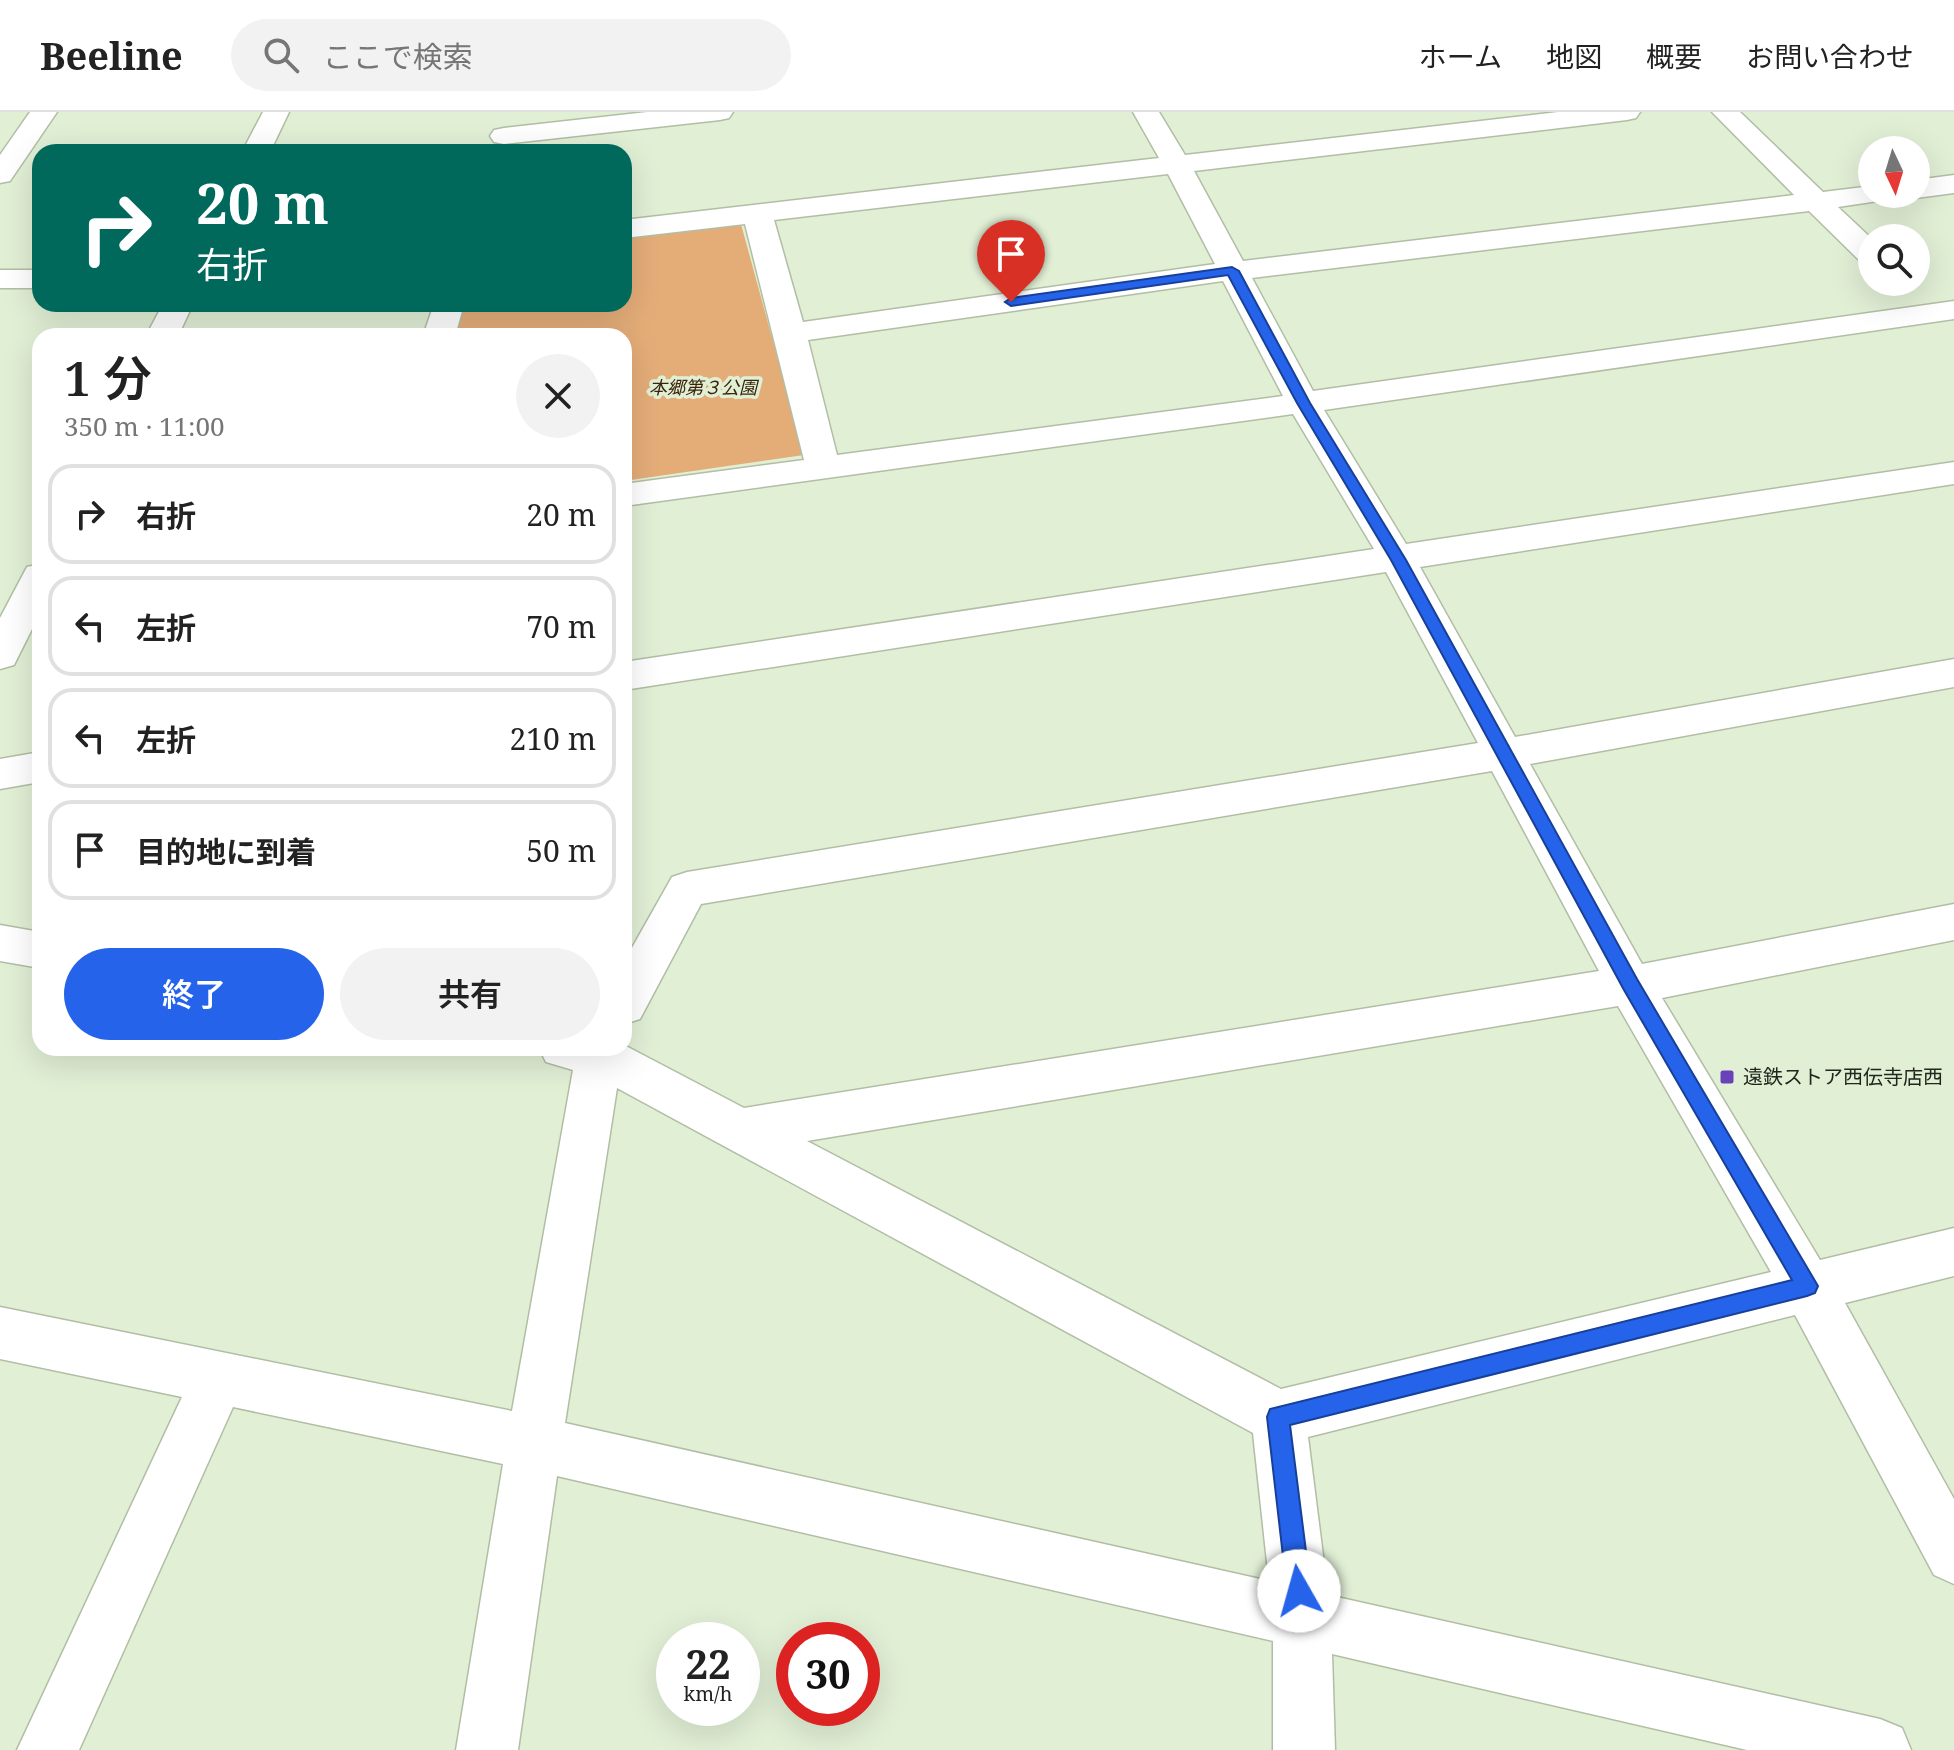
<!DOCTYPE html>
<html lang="ja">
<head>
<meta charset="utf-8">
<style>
	:root { --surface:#fff; --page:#f2f2f2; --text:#222; --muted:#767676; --line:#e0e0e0; --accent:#2563eb }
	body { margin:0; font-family:"Noto Serif","Noto Sans JP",serif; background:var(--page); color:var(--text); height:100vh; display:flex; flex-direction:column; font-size:30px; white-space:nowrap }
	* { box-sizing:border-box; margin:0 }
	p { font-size:26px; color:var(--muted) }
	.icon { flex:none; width:44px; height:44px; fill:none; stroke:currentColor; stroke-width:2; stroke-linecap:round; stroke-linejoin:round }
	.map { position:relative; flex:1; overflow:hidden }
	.details { position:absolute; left:32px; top:216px; width:600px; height:728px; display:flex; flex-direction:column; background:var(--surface); border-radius:24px; box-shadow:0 8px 32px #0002 }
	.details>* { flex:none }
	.top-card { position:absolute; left:32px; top:32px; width:600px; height:168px; border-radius:24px; box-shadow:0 8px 32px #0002; background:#00695c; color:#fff; overflow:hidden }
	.needle { width:52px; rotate:176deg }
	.controls { position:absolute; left:1858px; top:24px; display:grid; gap:16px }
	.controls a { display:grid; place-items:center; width:72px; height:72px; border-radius:50%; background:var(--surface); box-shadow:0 8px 32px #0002; font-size:40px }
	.speed { position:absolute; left:656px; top:1510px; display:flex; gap:16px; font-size:40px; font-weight:700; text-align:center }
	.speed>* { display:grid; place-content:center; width:104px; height:104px; border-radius:50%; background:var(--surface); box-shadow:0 8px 32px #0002; line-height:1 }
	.speed small { font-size:20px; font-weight:400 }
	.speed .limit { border:12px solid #d22; background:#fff; color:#111 }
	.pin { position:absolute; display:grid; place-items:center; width:68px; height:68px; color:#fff; margin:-82px -34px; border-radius:50% 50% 50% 0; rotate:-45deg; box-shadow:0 0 8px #0007 }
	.pin .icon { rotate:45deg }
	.me { position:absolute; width:88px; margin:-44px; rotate:353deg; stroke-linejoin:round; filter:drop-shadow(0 0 6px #0008) }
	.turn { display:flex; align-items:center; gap:28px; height:168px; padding:0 32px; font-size:36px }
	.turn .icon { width:104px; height:104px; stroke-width:2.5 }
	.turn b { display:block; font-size:56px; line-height:68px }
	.round { display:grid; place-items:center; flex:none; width:84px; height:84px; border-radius:42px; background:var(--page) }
	.head { display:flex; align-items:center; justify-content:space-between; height:136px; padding:0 32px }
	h1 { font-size:48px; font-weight:600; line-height:60px }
	.action { display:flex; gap:16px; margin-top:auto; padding:16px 32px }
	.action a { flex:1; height:92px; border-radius:48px; background:var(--accent); color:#fff; font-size:32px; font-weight:600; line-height:92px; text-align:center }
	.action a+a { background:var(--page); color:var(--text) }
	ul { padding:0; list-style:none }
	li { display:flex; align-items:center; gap:24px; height:100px; margin:0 16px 12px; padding:0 16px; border:4px solid var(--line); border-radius:24px }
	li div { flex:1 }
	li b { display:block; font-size:30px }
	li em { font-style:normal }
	header { display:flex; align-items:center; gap:48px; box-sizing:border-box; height:112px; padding:0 40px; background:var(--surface); border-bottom:2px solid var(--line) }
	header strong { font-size:38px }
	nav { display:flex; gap:44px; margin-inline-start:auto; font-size:28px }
	.search { width:560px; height:72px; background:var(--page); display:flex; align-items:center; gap:20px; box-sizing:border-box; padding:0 28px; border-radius:44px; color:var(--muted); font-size:30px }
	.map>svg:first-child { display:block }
	.green { fill:#e4ad78 }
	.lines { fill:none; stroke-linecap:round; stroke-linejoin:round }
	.minor-casing { stroke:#b1bea5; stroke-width:3 }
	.minor { fill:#fff; fill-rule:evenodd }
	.route { fill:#2563eb; stroke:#184099; stroke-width:2 }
	.poi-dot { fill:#6941b9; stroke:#e1efd5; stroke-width:3 }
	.labels { text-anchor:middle; stroke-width:7; stroke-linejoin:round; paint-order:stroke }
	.far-park-label { font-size:18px; font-style:italic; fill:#3b240c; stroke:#e1efd5 }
	.poi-label { font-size:20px; fill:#22271e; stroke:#e1efd5; text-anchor:start }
</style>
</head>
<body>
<header>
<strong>Beeline</strong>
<div class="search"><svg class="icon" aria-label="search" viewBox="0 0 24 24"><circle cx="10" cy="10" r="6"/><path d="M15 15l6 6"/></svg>ここで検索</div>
<nav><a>ホーム</a><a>地図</a><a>概要</a><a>お問い合わせ</a></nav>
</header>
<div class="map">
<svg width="1954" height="1638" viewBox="0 0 1954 1638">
	<rect width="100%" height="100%" fill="#e1efd5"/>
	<!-- green -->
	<path class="green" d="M741,112L804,343L624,369V224H454L464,192H624V123Z"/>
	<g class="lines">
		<defs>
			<g id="minor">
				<path d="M30,0H57L10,69L0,71V43Z"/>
				<path d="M263,0H289L270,40H242Z"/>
				<path d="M647,0H733L729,6L720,8L504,32L494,30L490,24L494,18L504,16Z"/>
				<path d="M1133,0H1159L1185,43L1558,0H1640L1636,6L1627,8L1194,59L1243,149L1794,83L1712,0H1740L1823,80L1872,74V82H1889L1885,88L1838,95L1872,127V153L1861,150L1809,99L1252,166L1313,279L1954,189V207L1324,298L1406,432L1954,350V372L1420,455L1515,625L1954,547V575L1530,652L1642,852L1954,792V828L1662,886L1820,1148L1954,1116V1164L1845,1191L1954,1387V1472L1934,1463L1795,1203L1308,1325L1328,1483L1880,1607L1902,1616L1911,1638H1747L1332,1542L1335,1638H1273V1529L557,1364L518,1638H456L503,1352L233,1295L79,1638H17L182,1285L0,1247V1195L512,1299L573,958L546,950L539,936H624V933L744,996L1599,859L1492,659L701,792L640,907L624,912V850L672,765L687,760L1478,631L1386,460L624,578V550L1374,437L1293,302L624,394V372L804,348L745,112L624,126V108L1159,46ZM1168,62L1215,152L803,210L774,108ZM1223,169L1283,284L837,343L808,228ZM1618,894L1771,1160L1281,1277L807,1029ZM617,976L1253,1321L1269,1469L565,1311Z"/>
				<path d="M1954,63V81L1916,86L1905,82H1916V68Z"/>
				<rect x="0" y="158" width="40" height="18"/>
				<path d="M163,192H193L178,224H146Z"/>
				<path d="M434,192H464L455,224H423Z"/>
				<path d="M40,452V501L14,553L0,557V506L27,455Z"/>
				<path d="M40,640V670L0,677V647Z"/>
				<path d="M0,813L40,820V856L0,849Z"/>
			</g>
		</defs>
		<!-- minor casing -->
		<use href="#minor" class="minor-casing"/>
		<!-- minor -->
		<use href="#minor" class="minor"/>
	</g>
	<!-- route -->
	<path class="route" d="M1232,155L1239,159L1310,291L1406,448L1637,867L1818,1174L1815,1181L1807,1184L1290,1313L1311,1479L1307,1488L1299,1491L1290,1488L1287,1479L1267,1305L1270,1297L1792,1168L1624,878L1391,448L1297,291L1228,163L1011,194L1005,190L1011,186Z"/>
	<!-- markers -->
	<rect class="poi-dot" x="1719" y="957" width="16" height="16" rx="4"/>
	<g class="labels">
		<!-- far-park labels -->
		<g class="far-park-label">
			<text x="703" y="282">本郷第３公園</text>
		</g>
		<!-- poi labels -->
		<g class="poi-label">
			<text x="1743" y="972">遠鉄ストア西伝寺店西</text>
		</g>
	</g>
</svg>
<div class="controls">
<a><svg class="needle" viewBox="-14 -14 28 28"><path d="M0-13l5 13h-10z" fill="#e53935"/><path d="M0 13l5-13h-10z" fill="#767676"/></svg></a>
<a><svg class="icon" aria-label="search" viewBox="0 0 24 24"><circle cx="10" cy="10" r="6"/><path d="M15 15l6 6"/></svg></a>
</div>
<div class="speed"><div>22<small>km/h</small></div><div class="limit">30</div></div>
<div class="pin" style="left:1011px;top:190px;background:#d93025"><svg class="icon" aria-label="arrive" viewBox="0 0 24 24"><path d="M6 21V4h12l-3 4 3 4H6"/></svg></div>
<svg class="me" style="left:1299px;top:1479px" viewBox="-20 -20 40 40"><circle r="19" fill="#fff"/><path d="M0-13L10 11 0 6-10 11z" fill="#2563eb"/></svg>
<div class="top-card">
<div class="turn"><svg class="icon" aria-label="right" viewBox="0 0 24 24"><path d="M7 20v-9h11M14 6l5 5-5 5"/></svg><div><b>20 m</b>右折</div></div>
</div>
<section class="details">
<div class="head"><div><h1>1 分</h1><p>350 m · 11:00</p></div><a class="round"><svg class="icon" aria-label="close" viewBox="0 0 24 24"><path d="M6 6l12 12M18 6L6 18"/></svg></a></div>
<ul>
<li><svg class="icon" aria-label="right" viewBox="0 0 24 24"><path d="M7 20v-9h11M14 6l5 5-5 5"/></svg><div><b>右折</b></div><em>20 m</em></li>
<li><svg class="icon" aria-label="left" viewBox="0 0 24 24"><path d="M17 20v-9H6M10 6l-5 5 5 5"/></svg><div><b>左折</b></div><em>70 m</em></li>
<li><svg class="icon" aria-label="left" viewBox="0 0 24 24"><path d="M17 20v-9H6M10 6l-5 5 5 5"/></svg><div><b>左折</b></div><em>210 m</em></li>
<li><svg class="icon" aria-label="arrive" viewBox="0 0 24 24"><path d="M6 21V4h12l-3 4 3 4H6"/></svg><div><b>目的地に到着</b></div><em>50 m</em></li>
</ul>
<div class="action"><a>終了</a><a>共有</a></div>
</section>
</div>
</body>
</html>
